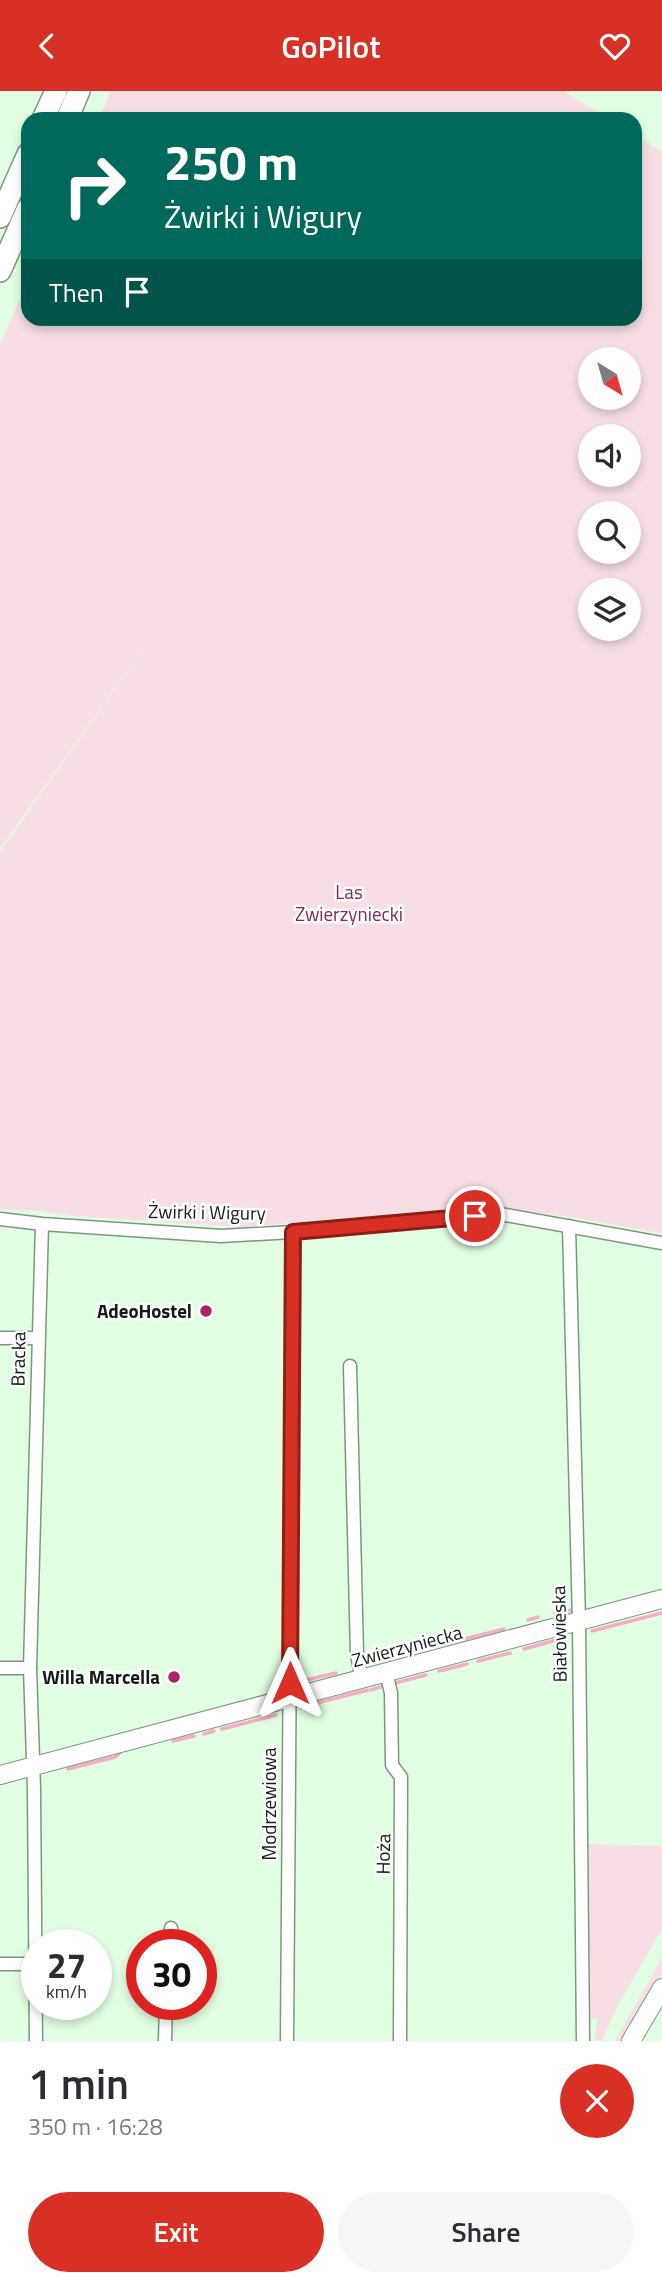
<!DOCTYPE html>
<html lang="en">
<head>
<meta charset="utf-8">
<style>
	:root { --surface:#fff; --page:#f7f7f7; --text:#2b2b33; --muted:#7c7c81; --accent:#d93025 }
	body { margin:0; font-family:"Titillium Web",sans-serif; background:var(--page); color:var(--text); height:100vh; display:flex; flex-direction:column; font-size:26px; white-space:nowrap }
	* { box-sizing:border-box; margin:0 }
	p { font-size:23px; color:var(--muted) }
	.icon { flex:none; width:38px; height:38px; fill:none; stroke:currentColor; stroke-width:2; stroke-linecap:round; stroke-linejoin:round }
	.map { position:relative; height:1950px; overflow:hidden }
	.details { display:flex; flex-direction:column; background:var(--surface); flex:1 }
	.details>* { flex:none }
	.hud { position:absolute; left:21px; top:21px; width:621px; height:214px; border-radius:21px; box-shadow:0 4px 10px #0003; background:#00695c; color:#fff; overflow:hidden }
	.needle { width:46px; rotate:143deg }
	.buttons { position:absolute; left:578px; top:256px; display:grid; gap:14px }
	.buttons a { display:grid; place-items:center; width:63px; height:63px; border-radius:50%; background:var(--surface); box-shadow:0 4px 10px #0003; font-size:35px }
	.speed { position:absolute; left:21px; top:1838px; display:flex; gap:14px; font-size:35px; font-weight:700; text-align:center }
	.speed>* { display:grid; place-content:center; width:91px; height:91px; border-radius:50%; background:var(--surface); box-shadow:0 4px 10px #0003; line-height:1 }
	.speed small { font-size:18px; font-weight:400 }
	.speed .limit { border:10px solid #d22; background:#fff; color:#111 }
	.pin { position:absolute; display:grid; place-items:center; width:60px; height:60px; color:#fff; margin:-30px; border:4px solid #fff; border-radius:50%; box-shadow:0 2px 7px #0007 }
	.me { position:absolute; width:77px; margin:-38px; rotate:0deg; stroke-linejoin:round; filter:drop-shadow(0 0 5px #0008) }
	.turn { display:flex; align-items:center; gap:24px; height:147px; padding:0 28px; font-size:32px }
	.turn .icon { width:91px; height:91px; stroke-width:2.5 }
	.turn b { display:block; font-size:49px; line-height:60px }
	.then { display:flex; align-items:center; height:66px; padding:0 28px; background:#0003; gap:14px; font-size:26px }
	.round { display:grid; place-items:center; flex:none; width:74px; height:74px; border-radius:37px; background:var(--page) }
	.overview { display:flex; align-items:center; justify-content:space-between; height:119px; padding:0 28px }
	h1 { font-size:42px; font-weight:600; line-height:52px }
	.action { display:flex; gap:14px; margin-top:auto; padding:14px 28px }
	.action a { flex:1; height:80px; border-radius:42px; background:var(--accent); color:#fff; font-size:28px; font-weight:600; line-height:80px; text-align:center }
	.action a+a { background:var(--page); color:var(--text) }
	header { display:flex; justify-content:space-between; align-items:center; height:91px; padding:0 28px; background:var(--accent); color:#fff; font-size:32px; font-weight:600 }
	.map>svg:first-child { display:block }
	.green { fill:#f7dee5; fill-rule:evenodd }
	.lines { fill:none; stroke-linecap:round; stroke-linejoin:round }
	.stream { stroke:#f5adc4; stroke-width:3.5 }
	.street-casing { stroke:#7c977e; stroke-width:15 }
	.secondary-casing { stroke:#7c977e; stroke-width:20 }
	.primary-casing { stroke:#7c977e; stroke-width:24 }
	.street { stroke:#fff; stroke-width:12 }
	.secondary { stroke:#fff; stroke-width:18 }
	.primary { stroke:#fff; stroke-width:21 }
	.route-casing { stroke:#8d1f18; stroke-width:18 }
	.route { stroke:#d93025; stroke-width:12 }
	.poi-dot { fill:#ac2262; stroke:#fff; stroke-width:2.5 }
	.labels { text-anchor:middle; stroke-width:5; stroke-linejoin:round; paint-order:stroke }
	.park-label { font-size:19px; fill:#892450; stroke:#fff }
	.street-label { font-size:19px; fill:#121c13; stroke:#fff }
	.poi-label { font-size:19px; font-weight:bold; fill:#121c13; stroke:#fff; text-anchor:end }
</style>
</head>
<body>
<header><svg class="icon" aria-label="back" viewBox="0 0 24 24"><path d="M15 5l-7 7 7 7"/></svg>GoPilot<svg class="icon" aria-label="heart" viewBox="0 0 24 24"><path d="M12 20l-8-8c-3-5 5-10 8-4 3-6 11-1 8 4z"/></svg></header>
<div class="map">
<svg width="662" height="1950" viewBox="0 0 662 1950">
	<rect width="100%" height="100%" fill="#e1fee2"/>
	<!-- green -->
	<g class="green">
		<path d="M111,0H563L608,28H99Z"/>
		<path d="M635,44L662,60V1142C599,1131 537,1118 473,1116L243,1136L73,1125L41,1120L0,1119V761L170,520L0,758V253L28,189V228H635ZM590,268H628V306H590ZM590,345H628V383H590ZM590,422H628V460H590ZM590,499H628V537H590Z"/>
		<path d="M589,1753L662,1755V1838L619,1912L602,1950L595,1949L597,1928L590,1927Z"/>
		<path d="M662,1867V1882L622,1950H615Z"/>
	</g>
	<g class="lines">
		<!-- stream -->
		<g class="stream">
			<path d="M555,1522L571,1519"/>
			<path d="M528,1529L538,1526"/>
			<path d="M592,1540L662,1522"/>
			<path d="M445,1553L504,1538"/>
			<path d="M524,1558L560,1548"/>
			<path d="M478,1570L510,1562"/>
			<path d="M439,1580L467,1573"/>
			<path d="M302,1590L336,1582"/>
			<path d="M395,1592L426,1584"/>
			<path d="M371,1599L384,1595"/>
			<path d="M301,1616L368,1599"/>
			<path d="M222,1638L276,1624"/>
			<path d="M204,1643L214,1640"/>
			<path d="M173,1650L194,1645"/>
			<path d="M68,1678L115,1666L120,1662"/>
		</g>
		<defs>
			<g id="street">
				<path d="M0,1128L42,1133L221,1145L293,1141L500,1123L662,1152"/>
				<path d="M569,1135L579,1530L583,1950"/>
				<path d="M0,1247H38"/>
				<path d="M350,1275L357,1564L362,1588"/>
				<path d="M0,1577H30"/>
				<path d="M386,1581L391,1602L392,1674L401,1686L400,1950"/>
				<path d="M171,1853V1837"/>
				<path d="M0,1873H34"/>
				<path d="M36,1950L34,1698L30,1577L42,1133"/>
				<path d="M165,1950L166,1913"/>
				<path d="M287,1950L293,1141"/>
			</g>
			<g id="secondary">
				<path d="M0,1684L662,1508"/>
				<path d="M631,1950L662,1897"/>
			</g>
			<g id="primary">
				<path d="M43,28L56,0"/>
				<path d="M67,28L79,0"/>
				<path d="M0,126L28,63"/>
				<path d="M0,180L28,117"/>
			</g>
		</defs>
		<!-- street casing -->
		<use href="#street" class="street-casing"/>
		<!-- secondary casing -->
		<use href="#secondary" class="secondary-casing"/>
		<!-- primary casing -->
		<use href="#primary" class="primary-casing"/>
		<!-- street -->
		<use href="#street" class="street"/>
		<!-- secondary -->
		<use href="#secondary" class="secondary"/>
		<!-- primary -->
		<use href="#primary" class="primary"/>
	</g>
	<g class="lines">
		<defs>
			<path id="route" d="M290,1592L293,1141L475,1125"/>
		</defs>
		<!-- route casing -->
		<use href="#route" class="route-casing"/>
		<!-- route -->
		<use href="#route" class="route"/>
	</g>
	<!-- markers -->
	<g class="poi-dot">
		<circle cx="206" cy="1220" r="7"/>
		<circle cx="174" cy="1586" r="7"/>
	</g>
	<g class="labels">
		<!-- park labels -->
		<g class="park-label">
			<text x="349" y="808">Las<tspan x="349" dy="22">Zwierzyniecki</tspan></text>
		</g>
		<!-- street labels -->
		<g class="street-label">
			<text transform="translate(207 1121) rotate(1)" y="7">Żwirki i Wigury</text>
			<text transform="translate(18 1268) rotate(-89)" y="7">Bracka</text>
			<text transform="translate(559 1543) rotate(-91)" y="7">Białowieska</text>
			<text transform="translate(407 1555) rotate(-15)" y="7">Zwierzyniecka</text>
			<text transform="translate(269 1713) rotate(-90)" y="7">Modrzewiowa</text>
			<text transform="translate(383 1763) rotate(-89)" y="7">Hoża</text>
		</g>
		<!-- poi labels -->
		<g class="poi-label">
			<text x="192" y="1227">AdeoHostel</text>
			<text x="160" y="1593">Willa Marcella</text>
		</g>
	</g>
</svg>
<div class="buttons">
<a><svg class="needle" viewBox="-14 -14 28 28"><path d="M0-13l5 13h-10z" fill="#e53935"/><path d="M0 13l5-13h-10z" fill="#7c7c81"/></svg></a>
<a><svg class="icon" aria-label="sound" viewBox="0 0 24 24"><path d="M4 9h4l5-4v14l-5-4H4zM17 9q2 3 0 6"/></svg></a>
<a><svg class="icon" aria-label="search" viewBox="0 0 24 24"><circle cx="10" cy="10" r="6"/><path d="M15 15l6 6"/></svg></a>
<a><svg class="icon" aria-label="layers" viewBox="0 0 24 24"><path d="M12 4l9 5-9 5-9-5zM3 14l9 5 9-5"/></svg></a>
</div>
<div class="speed"><div>27<small>km/h</small></div><div class="limit">30</div></div>
<div class="pin" style="left:475px;top:1125px;background:#d93025"><svg class="icon" aria-label="arrive" viewBox="0 0 24 24"><path d="M6 21V4h12l-3 4 3 4H6"/></svg></div>
<svg class="me" style="left:290px;top:1592px" viewBox="-20 -20 40 40"><path d="M0-17L14 15 0 8-14 15z" fill="#d93025" stroke="#fff" stroke-width="4"/></svg>
<div class="hud">
<div class="turn"><svg class="icon" aria-label="right" viewBox="0 0 24 24"><path d="M7 20v-9h11M14 6l5 5-5 5"/></svg><div><b>250 m</b>Żwirki i Wigury</div></div>
<div class="then">Then<svg class="icon" aria-label="arrive" viewBox="0 0 24 24"><path d="M6 21V4h12l-3 4 3 4H6"/></svg></div>
</div>
</div>
<section class="details">
<div class="overview"><div><h1>1 min</h1><p>350 m · 16:28</p></div><a class="round" style="background:#d93025;color:#fff"><svg class="icon" aria-label="close" viewBox="0 0 24 24"><path d="M6 6l12 12M18 6L6 18"/></svg></a></div>
<div class="action"><a>Exit</a><a>Share</a></div>
</section>
</body>
</html>
